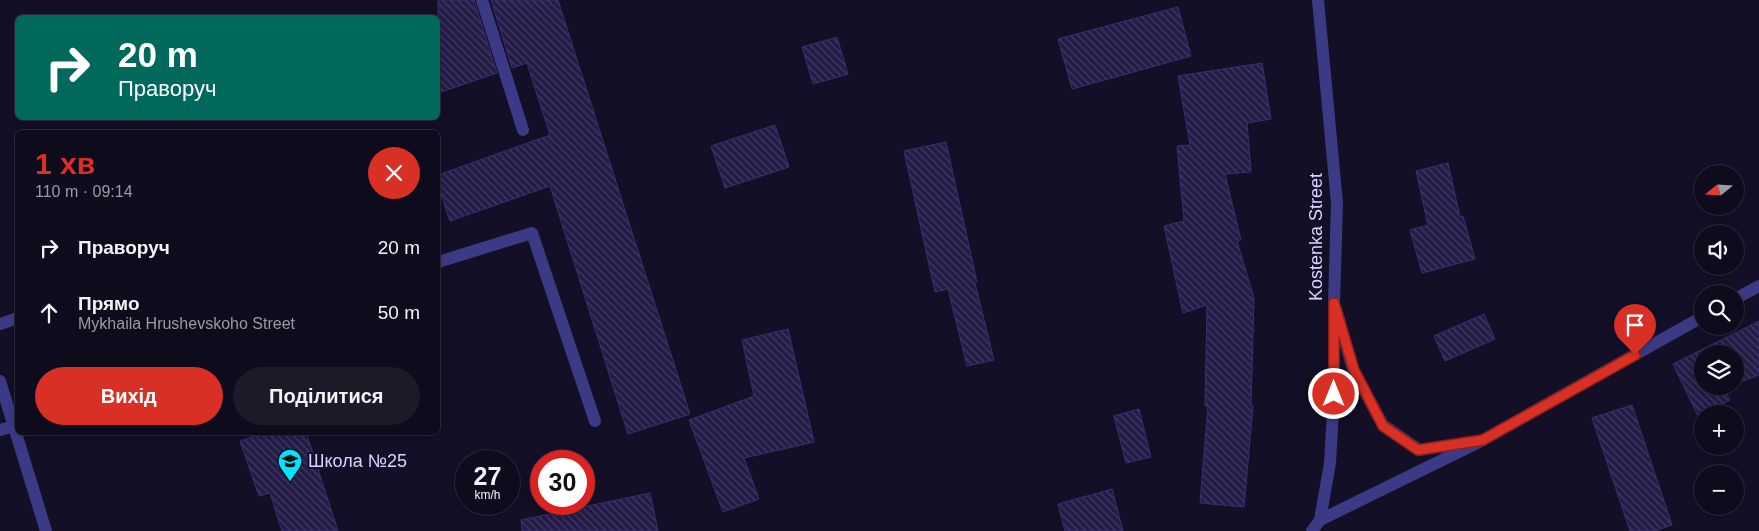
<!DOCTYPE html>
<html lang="uk">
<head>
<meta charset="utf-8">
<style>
	:root { --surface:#0e0b1c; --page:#1c1929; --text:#f1f3f6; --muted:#9b9ba3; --line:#2e2b3b; --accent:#d93025 }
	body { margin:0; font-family:Helvetica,sans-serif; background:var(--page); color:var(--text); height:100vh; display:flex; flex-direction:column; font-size:19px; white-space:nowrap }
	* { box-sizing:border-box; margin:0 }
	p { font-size:16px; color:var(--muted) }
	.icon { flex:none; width:28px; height:28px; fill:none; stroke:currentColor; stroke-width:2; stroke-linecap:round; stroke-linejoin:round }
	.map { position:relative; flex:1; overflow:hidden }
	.drawer { position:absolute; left:15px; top:130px; width:425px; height:305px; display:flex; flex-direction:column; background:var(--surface); border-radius:8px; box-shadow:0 2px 8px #0003,0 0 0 1px var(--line) }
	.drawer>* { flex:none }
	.guide { position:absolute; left:15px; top:15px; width:425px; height:105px; border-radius:8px; box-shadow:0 2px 8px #0003,0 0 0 1px var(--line); background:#00695c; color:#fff; overflow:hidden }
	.needle { width:32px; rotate:252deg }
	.buttons { position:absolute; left:1694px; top:165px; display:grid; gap:10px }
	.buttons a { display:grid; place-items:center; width:50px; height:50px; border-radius:50%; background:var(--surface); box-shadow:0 2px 8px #0003,0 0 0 1px var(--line); font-size:25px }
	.speed { position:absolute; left:455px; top:450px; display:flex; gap:10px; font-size:25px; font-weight:700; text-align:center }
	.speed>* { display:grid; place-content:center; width:65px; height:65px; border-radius:50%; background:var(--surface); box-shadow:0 2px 8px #0003,0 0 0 1px var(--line); line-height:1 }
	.speed small { font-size:12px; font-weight:400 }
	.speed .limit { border:8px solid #d22; background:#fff; color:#111 }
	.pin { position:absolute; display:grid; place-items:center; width:42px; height:42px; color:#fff; margin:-51px -21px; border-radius:50% 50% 50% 0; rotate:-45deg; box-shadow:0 0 5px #0007 }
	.pin .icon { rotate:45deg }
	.me { position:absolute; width:55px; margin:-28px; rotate:0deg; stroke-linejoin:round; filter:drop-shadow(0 0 4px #0008) }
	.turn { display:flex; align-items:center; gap:18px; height:105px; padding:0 20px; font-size:22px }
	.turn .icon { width:65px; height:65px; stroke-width:2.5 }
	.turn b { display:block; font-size:35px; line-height:42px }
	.round { display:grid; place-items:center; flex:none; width:52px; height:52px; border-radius:26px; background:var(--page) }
	.overview { display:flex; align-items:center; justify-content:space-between; height:85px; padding:0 20px }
	h1 { font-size:30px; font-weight:800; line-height:38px; color:var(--accent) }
	.primary-button { display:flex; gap:10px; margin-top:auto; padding:10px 20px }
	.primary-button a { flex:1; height:58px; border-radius:30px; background:var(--accent); color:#fff; font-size:20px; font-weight:800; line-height:58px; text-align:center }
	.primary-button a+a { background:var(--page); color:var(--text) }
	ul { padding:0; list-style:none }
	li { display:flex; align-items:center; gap:15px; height:65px; padding:0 20px }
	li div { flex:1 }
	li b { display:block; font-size:19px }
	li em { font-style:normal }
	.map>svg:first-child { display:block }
	.building { fill:url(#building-back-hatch); stroke:#3b2d73 }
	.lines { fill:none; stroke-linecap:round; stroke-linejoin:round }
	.service { stroke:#3d3a85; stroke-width:12 }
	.minor { stroke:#3d3a85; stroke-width:12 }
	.tertiary { stroke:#3d3a85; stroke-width:12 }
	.route-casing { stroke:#8d1f18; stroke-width:12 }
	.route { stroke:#d93025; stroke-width:9 }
	.labels { text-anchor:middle; stroke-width:4; stroke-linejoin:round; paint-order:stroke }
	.street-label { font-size:18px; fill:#d9d4ff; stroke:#130f26 }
	.poi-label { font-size:18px; fill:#d9d4ff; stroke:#130f26; text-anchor:start }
</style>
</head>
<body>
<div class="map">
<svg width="1759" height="531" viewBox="0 0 1759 531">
	<defs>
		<pattern id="building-back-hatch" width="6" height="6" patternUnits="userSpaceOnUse" patternTransform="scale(1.25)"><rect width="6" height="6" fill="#241b47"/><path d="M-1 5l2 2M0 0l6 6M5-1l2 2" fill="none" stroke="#433b63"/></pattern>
	</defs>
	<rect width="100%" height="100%" fill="#130f26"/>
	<!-- building -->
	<g class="building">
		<path d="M438,0H474L497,73L438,93Z"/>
		<path d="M491,0H558L690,414L628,434L550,186L450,221L438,186V175L550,135L527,63L512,68Z"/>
		<path d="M1178,7L1191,56L1072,89L1058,39Z"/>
		<path d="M837,37L848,74L813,84L802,47Z"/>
		<path d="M1262,63L1271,119L1247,123L1251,172L1225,174L1241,240L1237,241L1254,298L1251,405L1253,406L1244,507L1200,503L1208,406H1205L1207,305L1183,313L1164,226L1184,221L1177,146L1190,145L1178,76Z"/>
		<path d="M775,125L789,167L725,188L711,146Z"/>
		<path d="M946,142L977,282L975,283L994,360L967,366L948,289L935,292L904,151Z"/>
		<path d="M1448,163L1460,217L1463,216L1475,259L1422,273L1410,230L1428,225L1416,171Z"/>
		<path d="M1484,314L1495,339L1445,361L1434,336Z"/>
		<path d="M1759,321V375L1735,384V354H1702V386H1730L1724,388L1730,400L1698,416L1673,364Z"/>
		<path d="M788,329L814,442L744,458L759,499L723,512L689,420L754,396L742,340Z"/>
		<path d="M1632,405L1672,525L1654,531H1630L1592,418Z"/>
		<path d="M1139,409L1151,457L1126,463L1114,416Z"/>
		<path d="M266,432H306L338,531H282L270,493L259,496L240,441Z"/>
		<path d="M1112,489L1123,531H1065L1058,504Z"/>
		<path d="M650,493L658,531H522L521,520Z"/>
	</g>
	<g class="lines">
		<!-- service -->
		<g class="service">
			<path d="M482,0L523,130"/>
			<path d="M438,262L532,233L595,421"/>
			<path d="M1735,299L1759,286"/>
			<path d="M1336,309L1353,370L1383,425L1419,450L1471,442"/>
			<path d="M0,324L18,318"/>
			<path d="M0,430L14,426"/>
			<path d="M1320,520L1483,440L1702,317"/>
		</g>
		<!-- minor -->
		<path class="minor" d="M1312,531L1320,520L1330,463L1334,394V303L1337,203L1318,0"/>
		<!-- tertiary -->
		<path class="tertiary" d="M0,381L46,531"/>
	</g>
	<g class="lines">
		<defs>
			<path id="route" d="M1334,394V303L1354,370L1383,426L1418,450L1483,440L1635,355"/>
		</defs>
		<!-- route casing -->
		<use href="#route" class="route-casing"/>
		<!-- route -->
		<use href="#route" class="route"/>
	</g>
	<!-- icons -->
	<defs>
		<symbol id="school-pin" viewBox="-11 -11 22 30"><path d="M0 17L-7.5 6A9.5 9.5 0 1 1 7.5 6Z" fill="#00e5ff" stroke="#130f26"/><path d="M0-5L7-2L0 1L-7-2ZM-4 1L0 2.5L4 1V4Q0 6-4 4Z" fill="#111"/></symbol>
	</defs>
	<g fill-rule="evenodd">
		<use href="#school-pin" x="276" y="447" width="28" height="38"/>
	</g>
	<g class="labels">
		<!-- street labels -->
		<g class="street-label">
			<text transform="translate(1316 237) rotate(-90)" y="6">Kostenka Street</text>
		</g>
		<!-- poi labels -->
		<g class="poi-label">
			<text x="308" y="467">Школа №25</text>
		</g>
	</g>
</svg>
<div class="buttons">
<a><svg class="needle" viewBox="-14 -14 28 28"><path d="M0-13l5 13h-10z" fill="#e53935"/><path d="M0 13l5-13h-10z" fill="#9b9ba3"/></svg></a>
<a><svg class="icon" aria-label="sound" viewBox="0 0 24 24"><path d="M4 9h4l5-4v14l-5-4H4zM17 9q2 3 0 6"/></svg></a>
<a><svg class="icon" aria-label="search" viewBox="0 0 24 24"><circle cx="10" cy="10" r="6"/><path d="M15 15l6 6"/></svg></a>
<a><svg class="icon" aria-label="layers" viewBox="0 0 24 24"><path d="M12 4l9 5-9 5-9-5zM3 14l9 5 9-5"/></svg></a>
<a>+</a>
<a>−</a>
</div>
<div class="speed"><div>27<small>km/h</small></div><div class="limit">30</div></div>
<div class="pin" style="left:1635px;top:355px;background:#d93025"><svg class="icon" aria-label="arrive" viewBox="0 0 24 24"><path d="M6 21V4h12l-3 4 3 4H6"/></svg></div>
<svg class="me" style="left:1334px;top:394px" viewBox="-20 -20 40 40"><circle r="17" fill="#d93025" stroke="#fff" stroke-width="3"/><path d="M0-11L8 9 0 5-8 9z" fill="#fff"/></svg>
<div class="guide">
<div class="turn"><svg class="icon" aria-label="right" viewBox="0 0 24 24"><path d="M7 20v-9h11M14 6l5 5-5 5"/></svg><div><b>20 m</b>Праворуч</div></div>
</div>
<section class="drawer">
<div class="overview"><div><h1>1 хв</h1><p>110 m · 09:14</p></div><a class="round" style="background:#d93025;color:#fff"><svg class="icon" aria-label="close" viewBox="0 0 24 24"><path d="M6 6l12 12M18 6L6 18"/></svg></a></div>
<ul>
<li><svg class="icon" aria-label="right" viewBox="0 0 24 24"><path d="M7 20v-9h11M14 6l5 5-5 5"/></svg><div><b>Праворуч</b></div><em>20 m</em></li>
<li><svg class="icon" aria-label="ahead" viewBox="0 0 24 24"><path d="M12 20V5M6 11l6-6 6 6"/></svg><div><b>Прямо</b><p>Mykhaila Hrushevskoho Street</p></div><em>50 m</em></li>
</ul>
<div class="primary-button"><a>Вихід</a><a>Поділитися</a></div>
</section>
</div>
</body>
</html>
